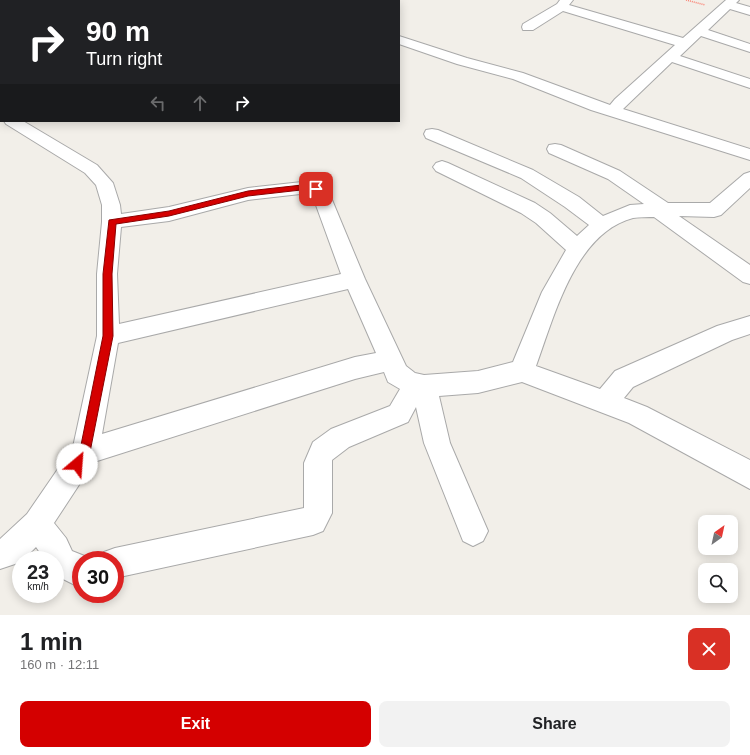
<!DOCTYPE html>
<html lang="en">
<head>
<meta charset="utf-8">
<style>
	:root { --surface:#fff; --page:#f2f2f2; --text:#202124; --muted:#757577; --accent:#d40000 }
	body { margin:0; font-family:Helvetica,sans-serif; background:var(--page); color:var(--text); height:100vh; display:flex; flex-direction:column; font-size:15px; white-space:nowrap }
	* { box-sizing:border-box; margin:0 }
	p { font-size:13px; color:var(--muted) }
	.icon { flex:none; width:22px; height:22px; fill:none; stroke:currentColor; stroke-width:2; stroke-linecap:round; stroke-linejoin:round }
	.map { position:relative; height:615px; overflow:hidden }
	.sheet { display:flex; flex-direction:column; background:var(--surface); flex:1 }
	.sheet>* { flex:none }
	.banner { position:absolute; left:0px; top:0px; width:400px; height:122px; box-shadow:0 2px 10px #0003; background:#202124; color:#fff; overflow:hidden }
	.needle { width:26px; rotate:33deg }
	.controls { position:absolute; left:698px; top:515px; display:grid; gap:8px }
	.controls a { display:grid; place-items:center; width:40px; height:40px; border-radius:8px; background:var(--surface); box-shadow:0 2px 10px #0003; font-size:20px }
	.speed { position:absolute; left:12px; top:551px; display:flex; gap:8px; font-size:20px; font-weight:700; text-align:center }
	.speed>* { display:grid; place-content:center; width:52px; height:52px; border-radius:50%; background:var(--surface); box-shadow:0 2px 10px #0003; line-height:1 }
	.speed small { font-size:10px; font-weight:400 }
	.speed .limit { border:6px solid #d22; background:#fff; color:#111 }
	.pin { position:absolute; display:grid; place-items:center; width:34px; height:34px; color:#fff; margin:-17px; border-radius:8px; box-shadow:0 2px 6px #0006 }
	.me { position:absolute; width:44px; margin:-22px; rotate:27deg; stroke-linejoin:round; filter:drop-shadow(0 0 3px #0008) }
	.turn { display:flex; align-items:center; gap:14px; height:84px; padding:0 20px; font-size:18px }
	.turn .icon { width:52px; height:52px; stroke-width:2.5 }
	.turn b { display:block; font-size:28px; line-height:34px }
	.lanes { display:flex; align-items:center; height:38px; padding:0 20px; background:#0003; justify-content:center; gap:20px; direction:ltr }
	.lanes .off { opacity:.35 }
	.round { display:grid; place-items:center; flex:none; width:42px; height:42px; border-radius:8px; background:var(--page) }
	.summary { display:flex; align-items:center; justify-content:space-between; height:68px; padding:0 20px }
	h1 { font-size:24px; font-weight:700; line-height:30px }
	.action { display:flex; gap:8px; margin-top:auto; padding:8px 20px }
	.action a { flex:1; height:46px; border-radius:8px; background:var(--accent); color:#fff; font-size:16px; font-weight:700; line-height:46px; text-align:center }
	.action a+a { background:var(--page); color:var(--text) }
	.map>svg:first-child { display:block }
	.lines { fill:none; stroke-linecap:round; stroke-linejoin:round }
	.minor-casing { stroke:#a9a9a9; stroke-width:2 }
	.path { stroke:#fa8072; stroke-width:1.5; stroke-dasharray:1 1; stroke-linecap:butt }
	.minor { fill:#fff; fill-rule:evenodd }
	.route { fill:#d40000; stroke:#8a0000 }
</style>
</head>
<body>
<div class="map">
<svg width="750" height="615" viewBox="0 0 750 615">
	<rect width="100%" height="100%" fill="#f2efe9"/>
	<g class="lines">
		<defs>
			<g id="minor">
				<path d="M296,0H310L311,1H297Z"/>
				<path d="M560,0H573L569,5L683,38L726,0H739L736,3L750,7V15L730,9L708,30L750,44V52L701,36L680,56L750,79V88L672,62L623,109L750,149V160L591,110L513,79L457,64L399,44V36L467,58L523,73L610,105L615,99L675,45L563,11L533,30H523L522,27L523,24L557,4Z"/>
				<path d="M0,41H1L0,50Z"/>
				<path d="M4,121H23L97,165L113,183L120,205L121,214L169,207L248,188L311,181L322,185L330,195L365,279L406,366L415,373L424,375L478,371L513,362L542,292L566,250L536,223L521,213L436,171L433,167L436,163L442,161L448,163L535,203L550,213L577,236L589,225L565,207L521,178L426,138L424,134L426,130L432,129L438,130L533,170L579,197L603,216L630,205L644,204L608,179L549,153L547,149L549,145L555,144L561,145L620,171L668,203H710L744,174L750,172V188L721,215L714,217L679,216L750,265V284L743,282L654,217C648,217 640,217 633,218C575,233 554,317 536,366L600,389L615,371L717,326L750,316V334L732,340L633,387L624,398L647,407L750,460V489L629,423L522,382L478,393L439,396L450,443L488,531L483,541L473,546L463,541L424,443L416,407L408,422L349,447L332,460V513L323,531L313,535L115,578V560H101L104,552L115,548L304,508V463L313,442L331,429L390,406L400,389L388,382L384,372L355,379L94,462L54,523L66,538L72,551L92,559L81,560V585L77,586L55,575V560H45L36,547L21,562L0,569V539L27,514L73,447L97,336V274L102,222V205L96,185L85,173L6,124ZM309,193L313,197L341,274L119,324L117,274L121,227L169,221L248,200ZM348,289L376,353L355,357L102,434L118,343Z"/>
			</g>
		</defs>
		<!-- minor casing -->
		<use href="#minor" class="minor-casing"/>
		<!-- path -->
		<path class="path" d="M686,0L705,5"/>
		<!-- minor -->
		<use href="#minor" class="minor"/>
	</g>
	<!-- route -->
	<path class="route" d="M311,184L318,187V191L310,189L248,196L169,216L116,224L112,274L113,336L90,452L81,468L77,470L73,468L71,464L80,450L103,336V274L109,220L169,211L248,191Z"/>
</svg>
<div class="controls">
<a><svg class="needle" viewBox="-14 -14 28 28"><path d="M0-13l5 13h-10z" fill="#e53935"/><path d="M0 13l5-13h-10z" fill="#757577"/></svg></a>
<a><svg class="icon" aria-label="search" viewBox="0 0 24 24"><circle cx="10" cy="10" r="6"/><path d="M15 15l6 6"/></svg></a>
</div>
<div class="speed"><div>23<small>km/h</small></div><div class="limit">30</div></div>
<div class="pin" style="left:316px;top:189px;background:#d93025"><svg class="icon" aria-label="arrive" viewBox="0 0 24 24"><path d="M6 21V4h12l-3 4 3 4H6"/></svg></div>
<svg class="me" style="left:77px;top:464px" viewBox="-20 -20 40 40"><circle r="19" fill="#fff"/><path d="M0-13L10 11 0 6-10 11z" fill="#d40000"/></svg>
<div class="banner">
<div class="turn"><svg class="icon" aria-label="right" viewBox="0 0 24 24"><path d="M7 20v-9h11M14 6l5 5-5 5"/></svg><div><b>90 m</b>Turn right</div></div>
<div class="lanes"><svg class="icon off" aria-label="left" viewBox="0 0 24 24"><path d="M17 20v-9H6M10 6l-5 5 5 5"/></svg><svg class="icon off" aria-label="ahead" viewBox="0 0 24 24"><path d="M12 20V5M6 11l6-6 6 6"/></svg><svg class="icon" aria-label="right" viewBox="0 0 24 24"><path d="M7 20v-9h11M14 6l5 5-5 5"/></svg></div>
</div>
</div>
<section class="sheet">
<div class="summary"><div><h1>1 min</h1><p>160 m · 12:11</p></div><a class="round" style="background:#d93025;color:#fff"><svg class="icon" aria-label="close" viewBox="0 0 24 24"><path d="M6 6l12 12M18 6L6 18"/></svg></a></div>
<div class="action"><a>Exit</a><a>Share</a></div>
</section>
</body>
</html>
